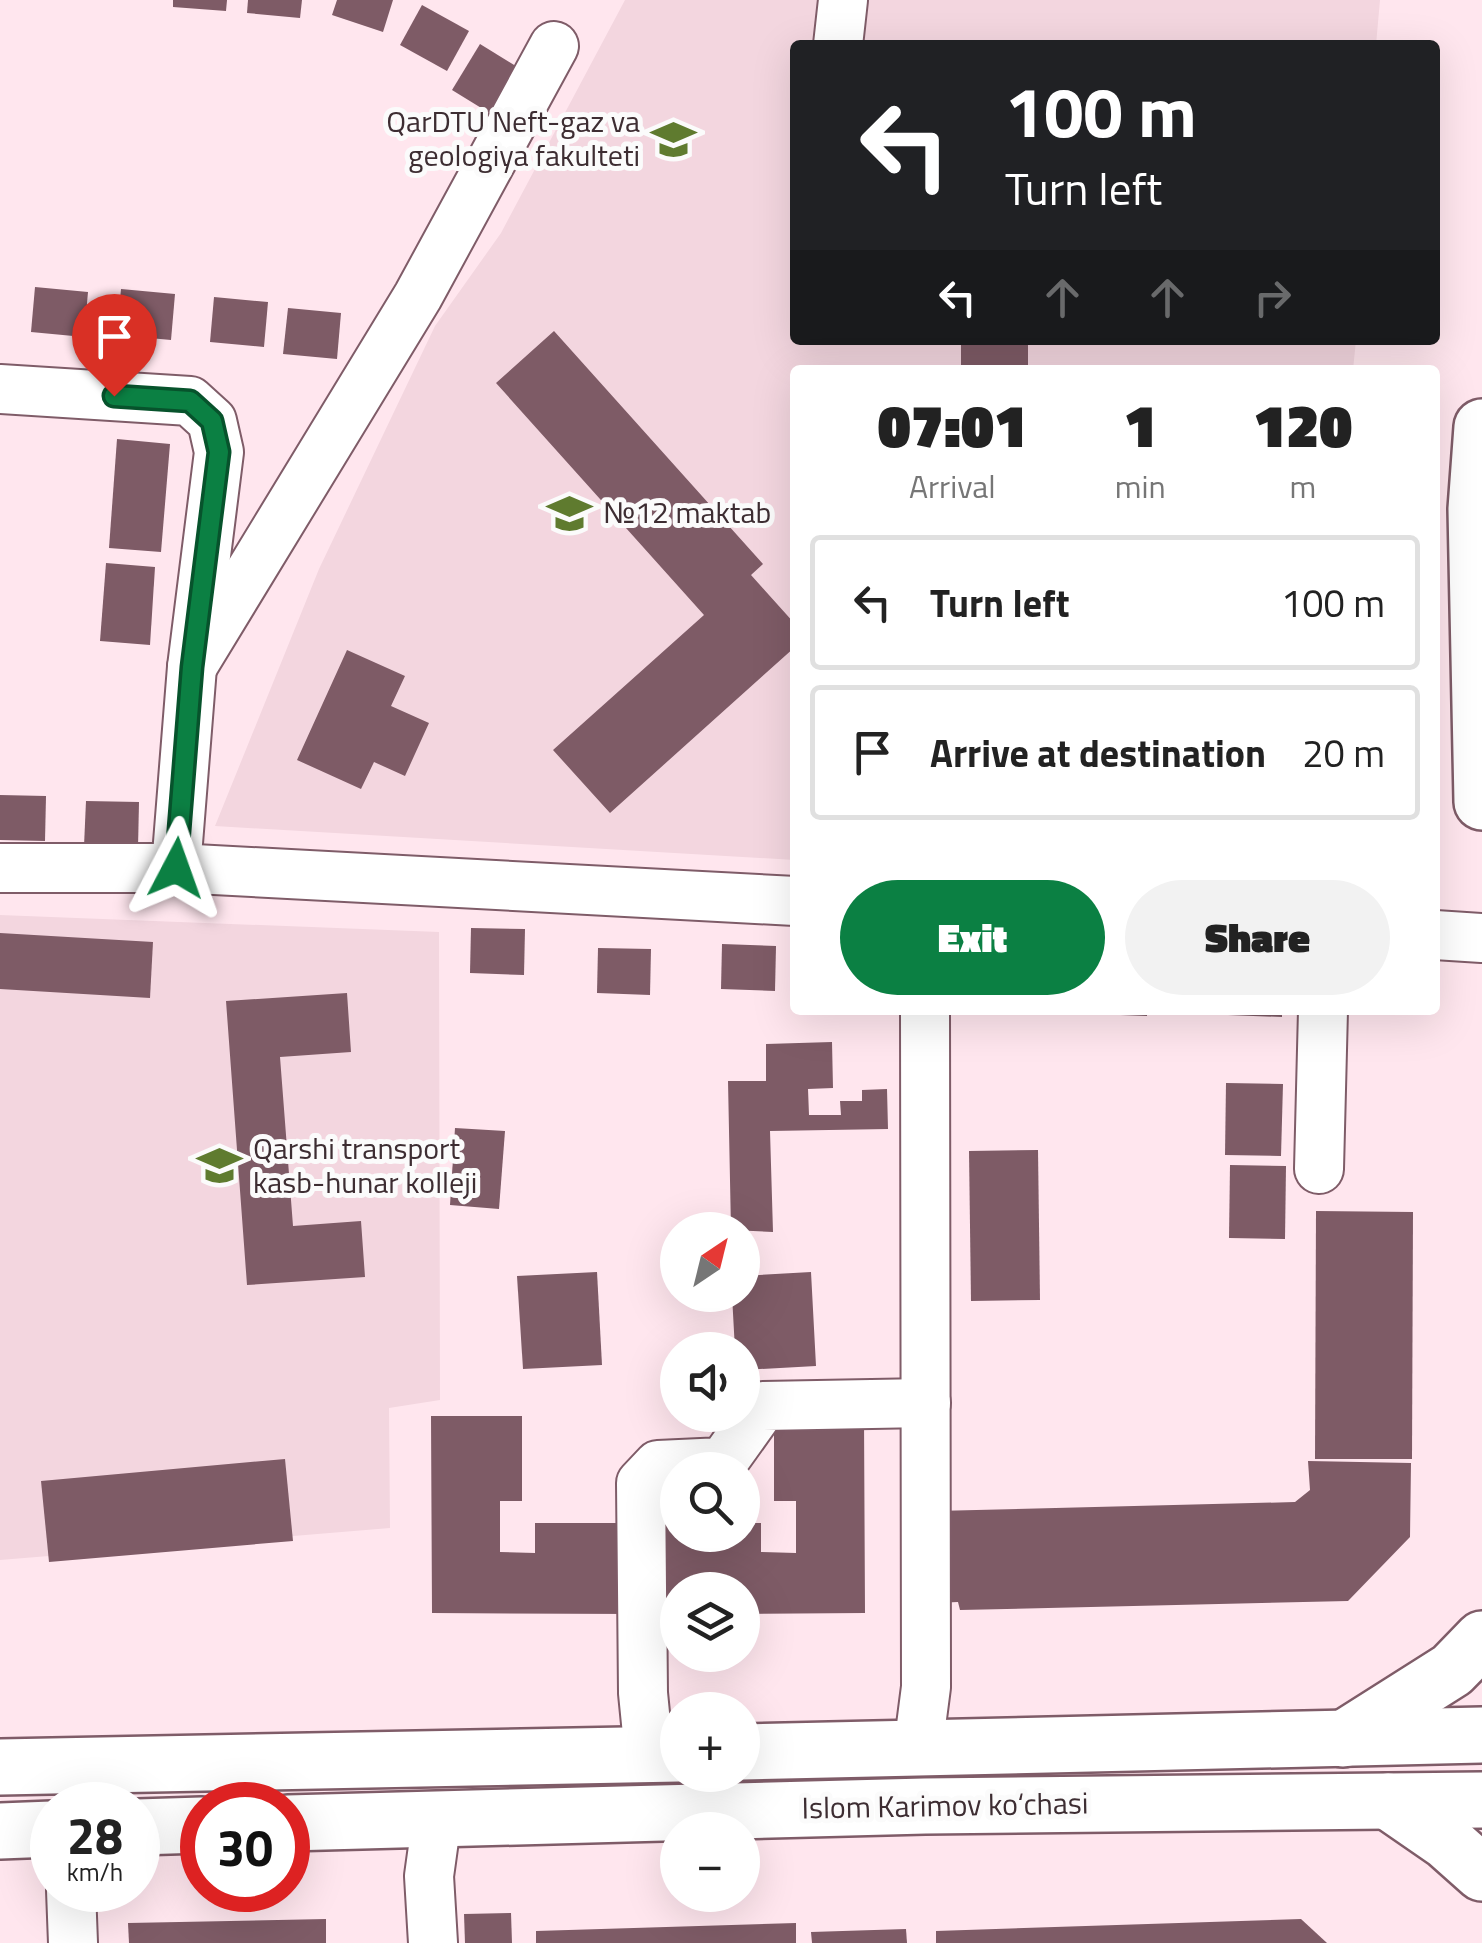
<!DOCTYPE html>
<html lang="en">
<head>
<meta charset="utf-8">
<style>
	:root { --surface:#fff; --page:#f2f2f2; --text:#222; --muted:#767676; --line:#e0e0e0; --accent:#0b8043 }
	body { margin:0; font-family:"Titillium Web",sans-serif; background:var(--page); color:var(--text); height:100vh; display:flex; flex-direction:column; font-size:38px; white-space:nowrap }
	* { box-sizing:border-box; margin:0 }
	p { font-size:32px; color:var(--muted) }
	.icon { flex:none; width:55px; height:55px; fill:none; stroke:currentColor; stroke-width:2; stroke-linecap:round; stroke-linejoin:round }
	.map { position:relative; flex:1; overflow:hidden }
	.sheet { position:absolute; left:790px; top:365px; width:650px; height:650px; display:flex; flex-direction:column; background:var(--surface); border-radius:10px; box-shadow:0 10px 40px #0002 }
	.sheet>* { flex:none }
	.banner { position:absolute; left:790px; top:40px; width:650px; height:305px; border-radius:10px; box-shadow:0 10px 40px #0002; background:#202124; color:#fff; overflow:hidden }
	.needle { width:65px; rotate:35deg }
	.fabs { position:absolute; left:660px; top:1212px; display:grid; gap:20px }
	.fabs a { display:grid; place-items:center; width:100px; height:100px; border-radius:50%; background:var(--surface); box-shadow:0 10px 40px #0002; font-size:50px }
	.speed { position:absolute; left:30px; top:1782px; display:flex; gap:20px; font-size:50px; font-weight:700; text-align:center }
	.speed>* { display:grid; place-content:center; width:130px; height:130px; border-radius:50%; background:var(--surface); box-shadow:0 10px 40px #0002; line-height:1 }
	.speed small { font-size:25px; font-weight:400 }
	.speed .limit { border:15px solid #d22; background:#fff; color:#111 }
	.pin { position:absolute; display:grid; place-items:center; width:85px; height:85px; color:#fff; margin:-102px -42px; border-radius:50% 50% 50% 0; rotate:-45deg; box-shadow:0 0 10px #0007 }
	.pin .icon { rotate:45deg }
	.me { position:absolute; width:110px; margin:-55px; rotate:4deg; stroke-linejoin:round; filter:drop-shadow(0 0 8px #0008) }
	.turn { display:flex; align-items:center; gap:35px; height:210px; padding:0 50px; font-size:45px }
	.turn .icon { width:130px; height:130px; stroke-width:2.5 }
	.turn b { display:block; font-size:70px; line-height:85px }
	.lanes { display:flex; align-items:center; height:95px; padding:0 50px; background:#0003; justify-content:center; gap:50px; direction:ltr }
	.lanes .off { opacity:.35 }
	.eta { display:flex; justify-content:space-evenly; align-items:center; height:170px; text-align:center }
	.eta b { font-size:60px; font-weight:800; line-height:70px }
	.cta { display:flex; gap:20px; margin-top:auto; padding:20px 50px }
	.cta a { flex:1; height:115px; border-radius:60px; background:var(--accent); color:#fff; font-size:40px; font-weight:800; line-height:115px; text-align:center }
	.cta a+a { background:var(--page); color:var(--text) }
	ul { padding:0; list-style:none }
	li { display:flex; align-items:center; gap:30px; height:135px; margin:0 20px 15px; padding:0 30px; border:5px solid var(--line); border-radius:10px }
	li div { flex:1 }
	li b { display:block; font-size:38px }
	li em { font-style:normal }
	.map>svg:first-child { display:block }
	.built { fill:#f3d6df }
	.building { fill:#7e5b66 }
	.lines { fill:none; stroke-linecap:round; stroke-linejoin:round }
	.minor-casing { stroke:#7f5c68; stroke-width:52 }
	.major-casing { stroke:#7f5c68; stroke-width:60 }
	.minor { stroke:#fff; stroke-width:48 }
	.major { stroke:#fff; stroke-width:55 }
	.route-casing { stroke:#07532c; stroke-width:25 }
	.route { stroke:#0b8043; stroke-width:18 }
	.labels { text-anchor:middle; stroke-width:10; stroke-linejoin:round; paint-order:stroke }
	.poi-label { font-size:30px; fill:#3d2d32; stroke:#fbfbfb; text-anchor:start }
	.street-label { font-size:30px; fill:#3d2d32; stroke:#fbfbfb }
</style>
</head>
<body>
<div class="map">
<svg width="1482" height="1943" viewBox="0 0 1482 1943">
	<rect width="100%" height="100%" fill="#ffe6ee"/>
	<!-- built -->
	<g class="built">
		<path d="M625,0H1380L1376,45H795V340H1356L1353,370H795V860L215,826L319,569L435,326L501,233Z"/>
		<path d="M0,915L439,932L440,1400L389,1408L390,1528L0,1560Z"/>
	</g>
	<!-- building -->
	<g class="building">
		<path d="M173,0H227L226,11L173,7Z"/>
		<path d="M248,0H302L300,18L247,13Z"/>
		<path d="M337,0H393L383,32L332,15Z"/>
		<path d="M422,5L469,31L447,71L400,45Z"/>
		<path d="M480,44L519,68L491,114L452,90Z"/>
		<path d="M35,287L88,292L84,337L31,332Z"/>
		<path d="M121,289L175,294L171,340L117,335Z"/>
		<path d="M214,297L268,302L264,347L210,342Z"/>
		<path d="M288,308L341,313L337,359L283,354Z"/>
		<path d="M554,331L763,564L751,575L795,624V647L610,813L553,750L704,615L496,383Z"/>
		<rect x="961" y="340" width="67" height="30"/>
		<path d="M117,439L170,444L161,552L109,548Z"/>
		<path d="M106,563L155,567L150,645L100,641Z"/>
		<path d="M347,650L405,676L391,706L429,723L405,776L374,762L361,789L297,760Z"/>
		<path d="M0,795L46,796L45,841L0,840Z"/>
		<path d="M86,801L139,802L138,848L84,846Z"/>
		<path d="M471,928L525,929L524,975L470,973Z"/>
		<path d="M0,933L153,942L150,998L0,989Z"/>
		<path d="M722,944L776,946L775,991L721,989Z"/>
		<path d="M598,948L651,949L650,995L597,993Z"/>
		<path d="M347,993L351,1052L280,1057L293,1226L361,1221L365,1277L247,1285L226,1001Z"/>
		<path d="M1094,1010H1147V1016L1094,1014Z"/>
		<path d="M1228,1010H1282V1017L1228,1015Z"/>
		<path d="M832,1042L833,1088L808,1089L809,1115H841L840,1101H862V1090L887,1089L888,1129L770,1131L773,1232L731,1230L728,1081H766V1044Z"/>
		<path d="M1226,1083L1283,1084L1281,1156L1225,1155Z"/>
		<path d="M455,1128L505,1131L499,1209L450,1205Z"/>
		<path d="M1038,1150L1040,1300L971,1301L969,1151Z"/>
		<path d="M1230,1165L1286,1166L1285,1239L1229,1238Z"/>
		<path d="M1316,1211L1413,1212L1412,1459H1315Z"/>
		<path d="M597,1272L602,1365L523,1369L517,1276Z"/>
		<path d="M811,1272L816,1366L742,1370V1350H735L732,1295H742V1276Z"/>
		<path d="M431,1416H522V1501H500V1552L535,1553V1523H633V1614L432,1613Z"/>
		<path d="M774,1417H864L865,1613L742,1614V1590H678V1614H663V1524H678V1535H742V1523H761V1552L796,1553V1501H774Z"/>
		<path d="M285,1459L293,1541L49,1562L41,1481Z"/>
		<path d="M1308,1461L1411,1463L1410,1537L1348,1601L960,1610L958,1602L935,1603V1511L1295,1502L1310,1490Z"/>
		<path d="M511,1913L512,1943H465L464,1914Z"/>
		<path d="M326,1919V1943H129L128,1923Z"/>
		<path d="M1301,1919L1327,1943H936V1931Z"/>
		<path d="M796,1923V1943H536V1931Z"/>
		<path d="M906,1929L907,1943H812L811,1932Z"/>
	</g>
	<g class="lines">
		<defs>
			<g id="minor">
				<path d="M838,45L843,0"/>
				<path d="M0,389L190,401L212,421L219,452L192,667L176,868"/>
				<path d="M192,667L418,296L554,46"/>
				<path d="M0,868H176L795,901"/>
				<path d="M1435,935L1482,938"/>
				<path d="M1319,1169L1323,1010"/>
				<path d="M918,1749L926,1687L925,1010"/>
				<path d="M649,1754L643,1693L641,1483L658,1465L723,1462L763,1406L926,1403"/>
				<path d="M71,1890L73,1943"/>
				<path d="M433,1943L429,1876L437,1818"/>
			</g>
			<g id="major">
				<path d="M1482,427L1476,509L1482,802"/>
				<path d="M1343,1739L1452,1670L1482,1639"/>
				<path d="M742,1752L1482,1735"/>
				<path d="M0,1767L678,1754"/>
				<path d="M1388,1801L1446,1841L1482,1873"/>
				<path d="M288,1823L925,1806L1482,1800"/>
				<path d="M138,1827L202,1825"/>
				<path d="M0,1831L52,1829"/>
			</g>
		</defs>
		<!-- minor casing -->
		<use href="#minor" class="minor-casing"/>
		<!-- major casing -->
		<use href="#major" class="major-casing"/>
		<!-- minor -->
		<use href="#minor" class="minor"/>
		<!-- major -->
		<use href="#major" class="major"/>
	</g>
	<g class="lines">
		<defs>
			<path id="route" d="M114,396L190,401L212,421L219,452L192,667L176,868"/>
		</defs>
		<!-- route casing -->
		<use href="#route" class="route-casing"/>
		<!-- route -->
		<use href="#route" class="route"/>
	</g>
	<!-- icons -->
	<defs>
		<symbol id="university-bare" viewBox="-9 -9 18 18"><path d="M0-5L7-2L0 1L-7-2ZM-4 1L0 2.5L4 1V4Q0 6-4 4Z" fill="#5f7b2f" stroke="#fbfbfb" stroke-width="2.5" paint-order="stroke"/></symbol>
		<symbol id="school-bare" viewBox="-9 -9 18 18"><path d="M0-5L7-2L0 1L-7-2ZM-4 1L0 2.5L4 1V4Q0 6-4 4Z" fill="#5f7b2f" stroke="#fbfbfb" stroke-width="2.5" paint-order="stroke"/></symbol>
	</defs>
	<g fill-rule="evenodd">
		<use href="#university-bare" x="642" y="108" width="63" height="63"/>
		<use href="#school-bare" x="538" y="482" width="63" height="63"/>
		<use href="#university-bare" x="188" y="1134" width="63" height="63"/>
	</g>
	<g class="labels">
		<!-- poi labels -->
		<g class="poi-label">
			<text x="640" y="132" text-anchor="end">QarDTU Neft-gaz va<tspan x="640" dy="34">geologiya fakulteti</tspan></text>
			<text x="603" y="523">№12 maktab</text>
			<text x="253" y="1159">Qarshi transport<tspan x="253" dy="34">kasb-hunar kolleji</tspan></text>
		</g>
		<!-- street labels -->
		<g class="street-label">
			<text transform="translate(945 1806) rotate(-1)" y="10">Islom Karimov ko‘chasi</text>
		</g>
	</g>
</svg>
<div class="fabs">
<a><svg class="needle" viewBox="-14 -14 28 28"><path d="M0-13l5 13h-10z" fill="#e53935"/><path d="M0 13l5-13h-10z" fill="#767676"/></svg></a>
<a><svg class="icon" aria-label="sound" viewBox="0 0 24 24"><path d="M4 9h4l5-4v14l-5-4H4zM17 9q2 3 0 6"/></svg></a>
<a><svg class="icon" aria-label="search" viewBox="0 0 24 24"><circle cx="10" cy="10" r="6"/><path d="M15 15l6 6"/></svg></a>
<a><svg class="icon" aria-label="layers" viewBox="0 0 24 24"><path d="M12 4l9 5-9 5-9-5zM3 14l9 5 9-5"/></svg></a>
<a>+</a>
<a>−</a>
</div>
<div class="speed"><div>28<small>km/h</small></div><div class="limit">30</div></div>
<div class="pin" style="left:114px;top:396px;background:#d93025"><svg class="icon" aria-label="arrive" viewBox="0 0 24 24"><path d="M6 21V4h12l-3 4 3 4H6"/></svg></div>
<svg class="me" style="left:176px;top:868px" viewBox="-20 -20 40 40"><path d="M0-17L14 15 0 8-14 15z" fill="#0b8043" stroke="#fff" stroke-width="4"/></svg>
<div class="banner">
<div class="turn"><svg class="icon" aria-label="left" viewBox="0 0 24 24"><path d="M17 20v-9H6M10 6l-5 5 5 5"/></svg><div><b>100 m</b>Turn left</div></div>
<div class="lanes"><svg class="icon" aria-label="left" viewBox="0 0 24 24"><path d="M17 20v-9H6M10 6l-5 5 5 5"/></svg><svg class="icon off" aria-label="ahead" viewBox="0 0 24 24"><path d="M12 20V5M6 11l6-6 6 6"/></svg><svg class="icon off" aria-label="ahead" viewBox="0 0 24 24"><path d="M12 20V5M6 11l6-6 6 6"/></svg><svg class="icon off" aria-label="right" viewBox="0 0 24 24"><path d="M7 20v-9h11M14 6l5 5-5 5"/></svg></div>
</div>
<section class="sheet">
<div class="eta">
<div><b>07:01</b><p>Arrival</p></div>
<div><b>1</b><p>min</p></div>
<div><b>120</b><p>m</p></div>
</div>
<ul>
<li><svg class="icon" aria-label="left" viewBox="0 0 24 24"><path d="M17 20v-9H6M10 6l-5 5 5 5"/></svg><div><b>Turn left</b></div><em>100 m</em></li>
<li><svg class="icon" aria-label="arrive" viewBox="0 0 24 24"><path d="M6 21V4h12l-3 4 3 4H6"/></svg><div><b>Arrive at destination</b></div><em>20 m</em></li>
</ul>
<div class="cta"><a>Exit</a><a>Share</a></div>
</section>
</div>
</body>
</html>
